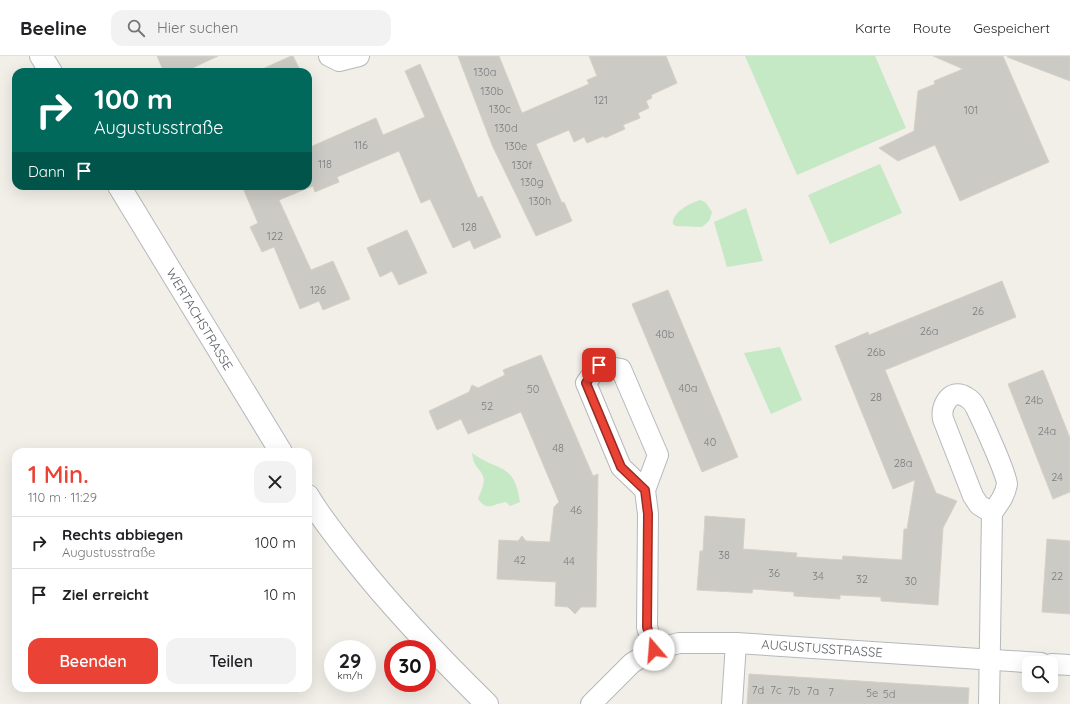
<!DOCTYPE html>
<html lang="de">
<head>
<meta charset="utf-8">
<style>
	:root { --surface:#fff; --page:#f2f2f2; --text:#202124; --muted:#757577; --line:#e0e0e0; --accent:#ea4335 }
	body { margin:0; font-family:Quicksand,sans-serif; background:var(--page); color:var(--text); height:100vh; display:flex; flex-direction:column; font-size:15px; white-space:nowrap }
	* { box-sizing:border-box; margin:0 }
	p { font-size:13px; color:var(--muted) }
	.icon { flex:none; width:22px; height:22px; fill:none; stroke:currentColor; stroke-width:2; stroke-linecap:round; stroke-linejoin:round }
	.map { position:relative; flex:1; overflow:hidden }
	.sheet { position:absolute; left:12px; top:392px; width:300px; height:244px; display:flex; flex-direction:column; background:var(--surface); border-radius:12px; box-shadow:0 4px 16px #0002 }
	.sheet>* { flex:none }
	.guide { position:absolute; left:12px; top:12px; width:300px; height:122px; border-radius:12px; box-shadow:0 4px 16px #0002; background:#00695c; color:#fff; overflow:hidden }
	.buttons { position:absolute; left:1022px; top:600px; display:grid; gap:8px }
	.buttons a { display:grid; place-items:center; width:36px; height:36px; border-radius:8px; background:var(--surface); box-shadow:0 4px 16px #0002; font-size:20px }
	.speed { position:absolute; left:324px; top:584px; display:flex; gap:8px; font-size:20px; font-weight:700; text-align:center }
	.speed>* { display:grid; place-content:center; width:52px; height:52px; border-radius:50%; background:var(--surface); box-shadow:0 4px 16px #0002; line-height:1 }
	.speed small { font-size:10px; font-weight:400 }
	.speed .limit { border:6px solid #d22; background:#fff; color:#111 }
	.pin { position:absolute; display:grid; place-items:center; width:34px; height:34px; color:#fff; margin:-17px; border-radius:8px; box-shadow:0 2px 6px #0006 }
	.me { position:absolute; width:44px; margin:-22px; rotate:342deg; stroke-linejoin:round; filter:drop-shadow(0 0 3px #0008) }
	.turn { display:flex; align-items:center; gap:14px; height:84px; padding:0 16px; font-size:18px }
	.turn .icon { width:52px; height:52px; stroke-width:2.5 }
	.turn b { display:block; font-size:28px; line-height:34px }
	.then { display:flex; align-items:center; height:38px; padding:0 16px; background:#0003; gap:8px; font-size:15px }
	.round { display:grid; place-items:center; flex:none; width:42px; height:42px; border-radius:12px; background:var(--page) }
	.headline { display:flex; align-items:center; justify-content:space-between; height:68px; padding:0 16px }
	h1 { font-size:24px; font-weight:600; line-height:30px; color:var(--accent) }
	.primary-button { display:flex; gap:8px; margin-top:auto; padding:8px 16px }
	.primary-button a { flex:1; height:46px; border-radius:12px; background:var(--accent); color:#fff; font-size:16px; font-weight:600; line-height:46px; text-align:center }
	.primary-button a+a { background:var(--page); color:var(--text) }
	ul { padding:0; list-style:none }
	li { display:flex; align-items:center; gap:12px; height:52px; padding:0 16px; border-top:1px solid var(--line) }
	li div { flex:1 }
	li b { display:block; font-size:15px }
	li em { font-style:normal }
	header { display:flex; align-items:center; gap:24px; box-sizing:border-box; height:56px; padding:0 20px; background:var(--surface); border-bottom:1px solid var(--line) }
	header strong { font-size:19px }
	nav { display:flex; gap:22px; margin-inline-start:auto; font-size:14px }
	.search { width:280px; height:36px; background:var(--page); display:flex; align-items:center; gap:10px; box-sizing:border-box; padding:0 14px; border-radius:12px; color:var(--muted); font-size:15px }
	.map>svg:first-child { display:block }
	.green { fill:#c5e8c5 }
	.building { fill:#cccac5; stroke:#d6d1c6 }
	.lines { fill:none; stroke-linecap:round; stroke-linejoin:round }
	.minor-casing { stroke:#b5b8bc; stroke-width:22 }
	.tertiary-casing { stroke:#b5b8bc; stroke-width:24 }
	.minor { stroke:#fff; stroke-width:20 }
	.tertiary { stroke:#fff; stroke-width:22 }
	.route-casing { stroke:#982c22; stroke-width:10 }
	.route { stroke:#ea4335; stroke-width:7 }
	.labels { text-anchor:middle; stroke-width:3; stroke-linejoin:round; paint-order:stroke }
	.number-label { font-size:11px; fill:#7a7d7f }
	.street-label { font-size:13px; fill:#5f6368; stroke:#fff }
</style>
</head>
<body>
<header>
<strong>Beeline</strong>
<div class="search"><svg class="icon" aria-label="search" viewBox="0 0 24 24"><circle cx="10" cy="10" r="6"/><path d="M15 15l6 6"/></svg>Hier suchen</div>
<nav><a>Karte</a><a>Route</a><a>Gespeichert</a></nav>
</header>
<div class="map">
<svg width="1070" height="648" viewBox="0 0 1070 648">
	<rect width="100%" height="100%" fill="#f1efe8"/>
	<!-- green -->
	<g class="green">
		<path d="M745,0H875L906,72L797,119Z"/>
		<path d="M880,108L902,157L830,188L808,139Z"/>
		<path d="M701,144L706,147L712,156L709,165L702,171L676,170L673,168C671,157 691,146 701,144Z"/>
		<path d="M746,152L763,205L727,211L714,166Z"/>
		<path d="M780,291L802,344L771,358L744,297Z"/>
		<path d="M472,397C500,417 514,406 520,446L510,450L506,446C492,448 488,456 478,443C480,437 486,427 483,420C479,410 474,413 472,397Z"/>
	</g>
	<!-- building -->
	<g class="building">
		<path d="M157,0H218L184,16H164Z"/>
		<path d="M291,0H293L301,16H256Z"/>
		<path d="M458,0H499L522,57L589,28L587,24L597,20L589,0H666L677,27L651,39L652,42L646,45L649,52L638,57L640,62L623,69L625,73L605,82L604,80L587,87L584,81L574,86L569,74L536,88L562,147L564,146L572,165L536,180L492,89Z"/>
		<path d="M933,0H1003L1049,106L960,145L935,89L898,105L879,92L914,75L918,35L935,28L934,25L963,13Z"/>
		<path d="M1008,0H1070V25L1007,1Z"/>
		<path d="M420,8L478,142L482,140L501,181L474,193L470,184L453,192L430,143L421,147L399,95L337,121L339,126L315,136L313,130L279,144L311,214L333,205L350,243L323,254L319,245L300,253L274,191L262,196L250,171L258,167L242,130H308V92L376,62L383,79L425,61L405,15Z"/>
		<path d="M407,174L427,217L399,229L392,215L380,221L367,192Z"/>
		<path d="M1002,225L1016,261L885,314L936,437L957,445L943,472L938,549L881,545V541L840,539V543L794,540V536L753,533L752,537L697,534L700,495H703L705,460L745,463L743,493L797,497L796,501L842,504L843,500L902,504L904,473H907L915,424L893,433L835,290L868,276L869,279Z"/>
		<path d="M668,234L738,401L702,416L632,248Z"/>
		<path d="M541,299L593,420L598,418L596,551H581L575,558L568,551L555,550L556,526L497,523L499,484L518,485L522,480L526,485L550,486L554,451L559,446L521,356L468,378L461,363L437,374L429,355L469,336L472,329L478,332L505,319L503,314Z"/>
		<path d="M1043,314L1070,382V436L1053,443L1008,328Z"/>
		<path d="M1047,483L1070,485V558L1042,556Z"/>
		<path d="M749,618L969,632L968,648H747Z"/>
	</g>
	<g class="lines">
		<defs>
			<g id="minor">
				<path d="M329,0L339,5L359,0"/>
				<path d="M645,434L621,411L586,327L599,309L621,313L658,399L645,434L648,458L647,571L654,594"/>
				<path d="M1051,608L1070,609"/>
				<path d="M591,648L632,607L654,594L679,587H736L1041,607"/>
				<path d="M732,648L736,587"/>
				<path d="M989,648L992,457C999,447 1005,440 1007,428C1008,421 981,362 976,352C974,347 970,343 966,341C951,331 940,350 943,363L973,440L979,449L992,457"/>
			</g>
			<g id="tertiary">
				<path d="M41,0L51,16"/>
				<path d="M119,130L281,396"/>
				<path d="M308,440C321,462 337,482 353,502C394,554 439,601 487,648"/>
			</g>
		</defs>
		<!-- minor casing -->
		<use href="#minor" class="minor-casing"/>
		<!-- tertiary casing -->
		<use href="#tertiary" class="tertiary-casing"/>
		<!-- minor -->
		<use href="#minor" class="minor"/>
		<!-- tertiary -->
		<use href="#tertiary" class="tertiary"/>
	</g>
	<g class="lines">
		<defs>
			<path id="route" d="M599,309L586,327L621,411L645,434L648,458L647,571L654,594"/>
		</defs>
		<!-- route casing -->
		<use href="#route" class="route-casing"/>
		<!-- route -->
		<use href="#route" class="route"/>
	</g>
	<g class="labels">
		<!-- number labels -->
		<g class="number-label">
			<text x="485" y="20">130a</text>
			<text x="492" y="39">130b</text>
			<text x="601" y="48">121</text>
			<text x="500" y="57">130c</text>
			<text x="971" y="58">101</text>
			<text x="506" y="76">130d</text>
			<text x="361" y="93">116</text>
			<text x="516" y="94">130e</text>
			<text x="325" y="112">118</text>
			<text x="522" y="113">130f</text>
			<text x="532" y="130">130g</text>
			<text x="540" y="149">130h</text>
			<text x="469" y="175">128</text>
			<text x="275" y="184">122</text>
			<text x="318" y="238">126</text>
			<text x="978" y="259">26</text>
			<text x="929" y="279">26a</text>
			<text x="665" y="282">40b</text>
			<text x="876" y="300">26b</text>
			<text x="688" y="336">40a</text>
			<text x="533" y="337">50</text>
			<text x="876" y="345">28</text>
			<text x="1034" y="348">24b</text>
			<text x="487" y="354">52</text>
			<text x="1047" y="379">24a</text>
			<text x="710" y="390">40</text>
			<text x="558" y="396">48</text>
			<text x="903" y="411">28a</text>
			<text x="1057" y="425">24</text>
			<text x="576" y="458">46</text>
			<text x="724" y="503">38</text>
			<text x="520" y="508">42</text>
			<text x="569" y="509">44</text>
			<text x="774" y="521">36</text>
			<text x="818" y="524">34</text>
			<text x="1057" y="524">22</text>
			<text x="862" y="527">32</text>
			<text x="911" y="529">30</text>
			<text x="758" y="638">7d</text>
			<text x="776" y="638">7c</text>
			<text x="794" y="639">7b</text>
			<text x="813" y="639">7a</text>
			<text x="831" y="640">7</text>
			<text x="872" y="641">5e</text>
			<text x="889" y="642">5d</text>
		</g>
		<!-- street labels -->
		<g class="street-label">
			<text transform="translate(200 263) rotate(59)" y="5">WERTACHSTRASSE</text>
			<text transform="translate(822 592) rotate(4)" y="5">AUGUSTUSSTRASSE</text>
		</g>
	</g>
</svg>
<div class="buttons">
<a><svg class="icon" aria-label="search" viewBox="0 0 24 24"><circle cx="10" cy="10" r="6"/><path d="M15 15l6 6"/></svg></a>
</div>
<div class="speed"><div>29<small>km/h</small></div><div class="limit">30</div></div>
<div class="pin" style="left:599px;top:309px;background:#d93025"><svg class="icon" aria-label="arrive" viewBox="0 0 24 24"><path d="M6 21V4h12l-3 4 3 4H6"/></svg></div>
<svg class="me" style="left:654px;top:594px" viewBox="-20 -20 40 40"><circle r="19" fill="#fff"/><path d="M0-13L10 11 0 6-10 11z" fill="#ea4335"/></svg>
<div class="guide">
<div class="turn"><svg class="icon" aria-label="right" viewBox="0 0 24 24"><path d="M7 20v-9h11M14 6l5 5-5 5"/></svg><div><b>100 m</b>Augustusstraße</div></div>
<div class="then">Dann<svg class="icon" aria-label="arrive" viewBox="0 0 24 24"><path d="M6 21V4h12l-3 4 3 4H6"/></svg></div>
</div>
<section class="sheet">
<div class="headline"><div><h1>1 Min.</h1><p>110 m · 11:29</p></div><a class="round"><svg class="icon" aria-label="close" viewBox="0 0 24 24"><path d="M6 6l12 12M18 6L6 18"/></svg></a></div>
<ul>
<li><svg class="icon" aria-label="right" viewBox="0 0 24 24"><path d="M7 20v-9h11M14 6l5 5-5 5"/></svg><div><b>Rechts abbiegen</b><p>Augustusstraße</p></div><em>100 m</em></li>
<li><svg class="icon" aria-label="arrive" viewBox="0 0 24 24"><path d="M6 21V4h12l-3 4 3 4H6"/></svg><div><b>Ziel erreicht</b></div><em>10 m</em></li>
</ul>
<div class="primary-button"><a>Beenden</a><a>Teilen</a></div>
</section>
</div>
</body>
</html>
